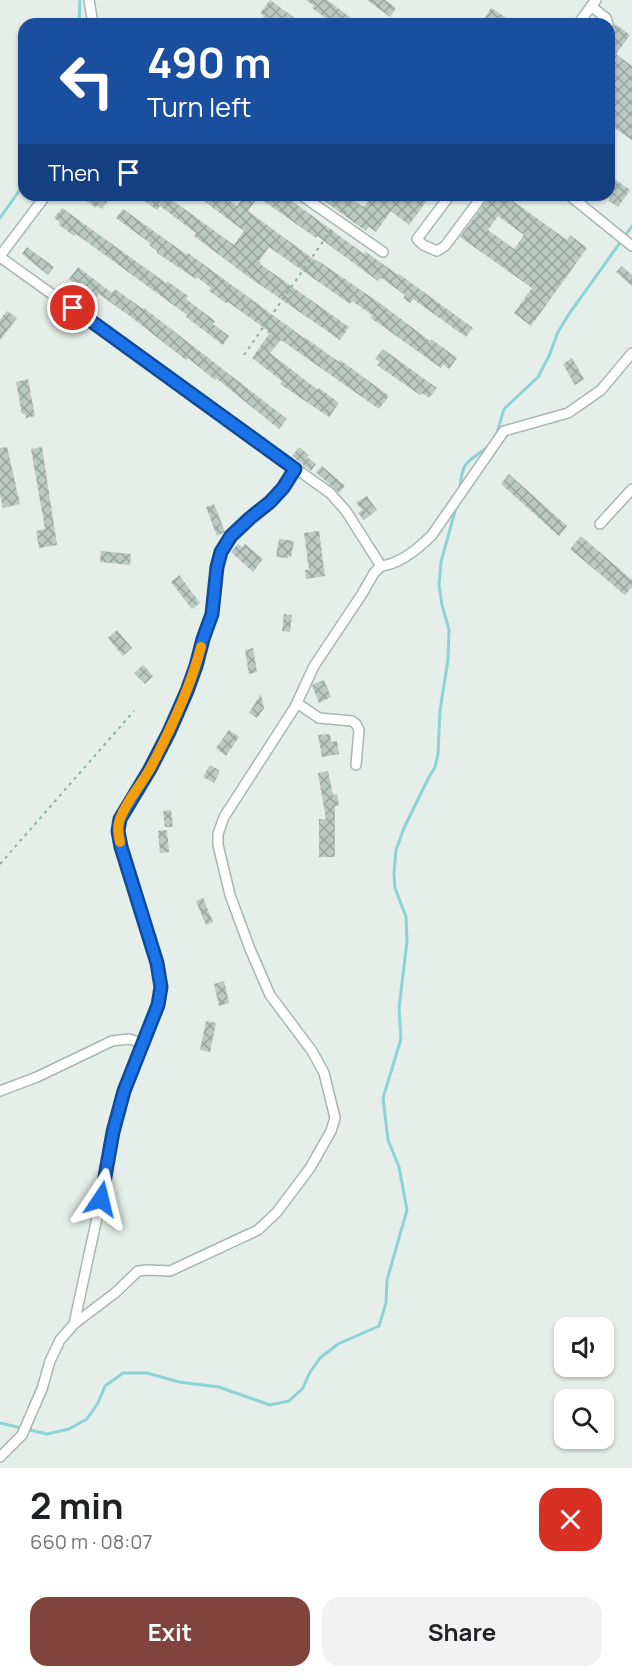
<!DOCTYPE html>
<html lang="en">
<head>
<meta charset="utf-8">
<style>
	:root { --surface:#fff; --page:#f2f2f2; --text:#202124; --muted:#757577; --accent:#80433d }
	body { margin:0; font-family:Manrope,sans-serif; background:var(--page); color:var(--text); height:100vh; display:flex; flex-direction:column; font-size:22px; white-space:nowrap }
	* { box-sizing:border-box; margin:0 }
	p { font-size:20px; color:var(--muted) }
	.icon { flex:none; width:33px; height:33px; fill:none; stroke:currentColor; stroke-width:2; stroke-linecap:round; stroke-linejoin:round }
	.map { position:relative; height:1468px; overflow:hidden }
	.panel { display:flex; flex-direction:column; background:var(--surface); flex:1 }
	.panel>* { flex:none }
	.top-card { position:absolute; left:18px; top:18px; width:597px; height:183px; border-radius:18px; box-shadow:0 2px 4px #0004; background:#1a4fa0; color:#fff; overflow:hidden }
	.fabs { position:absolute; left:554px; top:1317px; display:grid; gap:12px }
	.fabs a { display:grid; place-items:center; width:60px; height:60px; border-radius:12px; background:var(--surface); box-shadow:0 2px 4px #0004; font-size:30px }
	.pin { position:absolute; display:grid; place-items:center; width:51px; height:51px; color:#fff; margin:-26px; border:3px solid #fff; border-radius:50%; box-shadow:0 2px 6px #0007 }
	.me { position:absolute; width:66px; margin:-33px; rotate:10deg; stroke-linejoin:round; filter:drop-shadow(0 0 4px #0008) }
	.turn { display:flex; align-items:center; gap:21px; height:126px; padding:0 30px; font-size:27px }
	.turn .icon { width:78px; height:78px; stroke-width:2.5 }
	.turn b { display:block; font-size:42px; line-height:51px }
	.then { display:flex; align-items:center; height:57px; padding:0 30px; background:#0003; gap:12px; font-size:22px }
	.round { display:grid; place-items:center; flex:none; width:63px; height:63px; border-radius:18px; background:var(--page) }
	.headline { display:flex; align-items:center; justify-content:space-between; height:102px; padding:0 30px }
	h1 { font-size:36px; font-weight:700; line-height:45px }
	.action { display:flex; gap:12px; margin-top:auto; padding:12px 30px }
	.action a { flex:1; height:69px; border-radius:18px; background:var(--accent); color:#fff; font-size:24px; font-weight:700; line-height:69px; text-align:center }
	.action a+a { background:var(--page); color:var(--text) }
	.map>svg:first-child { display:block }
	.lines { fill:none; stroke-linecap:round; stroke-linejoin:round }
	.stream { stroke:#8cd3d4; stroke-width:3 }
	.building { fill:url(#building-cross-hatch); fill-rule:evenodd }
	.street-casing { stroke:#a7b7af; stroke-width:12 }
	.path { stroke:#84b39e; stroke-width:2; stroke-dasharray:3 4.5; stroke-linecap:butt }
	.street { stroke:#fff; stroke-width:9 }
	.route-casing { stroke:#114b97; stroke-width:15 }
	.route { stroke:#1a73e8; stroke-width:10 }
	.slow { stroke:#f59e0b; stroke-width:10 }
</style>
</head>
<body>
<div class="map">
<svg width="632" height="1468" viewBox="0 0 632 1468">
	<defs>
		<pattern id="building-cross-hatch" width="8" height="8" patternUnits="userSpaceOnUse" patternTransform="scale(1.5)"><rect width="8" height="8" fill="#bac9c1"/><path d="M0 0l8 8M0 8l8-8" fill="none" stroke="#97a59e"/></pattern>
	</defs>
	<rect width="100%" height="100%" fill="#e5eee9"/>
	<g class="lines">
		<!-- stream -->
		<g class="stream">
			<path d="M79,24L80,0"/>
			<path d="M0,218L24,184"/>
			<path d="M496,436L504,409L538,377L549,356L558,332L569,314L632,226"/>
			<path d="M460,489C462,459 468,463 489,446"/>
			<path d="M0,1423L47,1434L69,1429L87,1419L98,1403L105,1386L123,1373H147L179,1382L219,1387L270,1405L289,1401L303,1388L309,1374L320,1358L338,1344L379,1326L386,1303L387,1280L407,1210L399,1167L388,1140L383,1098L401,1039L399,1008L407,941L406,917L395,888L394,874L396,850L404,828L428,779L435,767L438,754L440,710L448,660L449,630L442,605L439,584L441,562L457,504"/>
		</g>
	</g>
	<!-- building -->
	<g class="building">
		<path d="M270,0L303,24H258L264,16L260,13Z"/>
		<path d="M306,0H327L359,24H334L312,8L314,6Z"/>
		<path d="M367,0H385L396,8L390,17Z"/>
		<path d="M491,8L516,24H481Z"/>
		<path d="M615,24L630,35L616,54L632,66V140L609,124V31L613,28Z"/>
		<path d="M609,175L630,190L618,207L609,201Z"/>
		<path d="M78,195H112L102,209L97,205L96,208Z"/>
		<path d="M136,195H165L234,245L244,231L196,195H222L237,206L245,195H284L364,254L366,252L398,275L399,274L473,328L466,337L413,299L410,303L403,298L405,295L383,279L380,278L378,281L317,236L316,238L258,197L248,211L316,261L317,260L381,304L430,341L431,339L457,358L449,369L443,364L441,368L371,318L372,315L352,301L350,304L269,247L259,261L261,263L260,264L349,327L340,340L246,275L194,236L196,233L160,206L157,210Z"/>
		<path d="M316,195H345L364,207L372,195H431L409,225L391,211L376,232L369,227L366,231Z"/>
		<path d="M490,195H513L510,199L567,240L570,235L587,248L531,326L514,313L532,288L460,237L488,199ZM498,216L524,235L514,249L488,230Z"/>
		<path d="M62,208L166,283L167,281L188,296L186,299L215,321L213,324L229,336L223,345L186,317L187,315L76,234L74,236L59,225L60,222L54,218Z"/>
		<path d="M123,209L187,255L188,253L304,338V337L339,362L340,360L389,396L379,409L281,340L270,353L318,390L319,388L339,403L329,417L280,384L282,381L252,358L269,334L267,332L268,331L228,302L226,303L209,291L211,288L197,277L196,279L157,253V251L149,245L151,244L116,218Z"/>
		<path d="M27,247L54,267L48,275L22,254Z"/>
		<path d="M622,266L632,275V286L616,272Z"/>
		<path d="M78,267L112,293L115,289L143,309L144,308L287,419L279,429L216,378L215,380L188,358L186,360L131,317L99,294L97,297L88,290L86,292L69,279Z"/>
		<path d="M7,311L17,318L0,340V320Z"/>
		<path d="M383,349L437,388L429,398L422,393L420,395L377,365L380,362L375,359Z"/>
		<path d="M572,358L584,379L575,385L563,364Z"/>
		<path d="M28,379L35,416L26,418L25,414H22L16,382Z"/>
		<path d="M7,447L20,504L3,508L0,495V448Z"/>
		<path d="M42,447L57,545L39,548L36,531L45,529L31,449Z"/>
		<path d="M299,447L309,455L307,457L316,464L311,471L292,456Z"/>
		<path d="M322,466L345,486L339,493L316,472Z"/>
		<path d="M509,474L567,526L559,536L501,484Z"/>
		<path d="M367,496L377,510L364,520L358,513L362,510L356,503Z"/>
		<path d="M214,504L225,532L217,536L206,507Z"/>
		<path d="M319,531L325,576L306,579L305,570H309L304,533Z"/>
		<path d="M581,536L632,580V587L625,595L570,549Z"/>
		<path d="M279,539L294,541L291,557L288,556V558L276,557Z"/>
		<path d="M238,544L242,547L245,544L263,559L253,572L231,552Z"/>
		<path d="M101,551L131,554L130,565L100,562Z"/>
		<path d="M179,575L200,603L192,609L171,582Z"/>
		<path d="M284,614L292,615L290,632L282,631Z"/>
		<path d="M117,630L132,648L123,656L108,638Z"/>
		<path d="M253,648L257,672L249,674L245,650Z"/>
		<path d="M143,665L153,676L145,684L134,673Z"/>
		<path d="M324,680L331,697L319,703L312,686L313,684Z"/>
		<path d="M261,694L264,708L257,718L249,713Z"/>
		<path d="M229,730L239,737L226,756L216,748Z"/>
		<path d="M330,734L331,742L337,741L339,754L322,757L318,735Z"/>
		<path d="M210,765L219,770V773L214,783L203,777Z"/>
		<path d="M328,771L333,795L337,794L339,805L335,806V857H319V819H326L318,773Z"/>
		<path d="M171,810L173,827H165L163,811Z"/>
		<path d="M167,830L169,852L160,853L158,831Z"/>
		<path d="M203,898L213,922L206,925L196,901Z"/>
		<path d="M224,981L229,1003L219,1006L214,984Z"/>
		<path d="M206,1021L216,1023L210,1052L200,1050Z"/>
	</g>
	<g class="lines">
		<defs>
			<g id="street">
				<path d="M89,0L93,24"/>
				<path d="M591,6L606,18L608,24"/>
				<path d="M578,24L596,0"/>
				<path d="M301,195L383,252"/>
				<path d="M450,195L417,239L423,245L437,251L445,246L483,195"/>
				<path d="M569,195L632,246"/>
				<path d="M0,256L46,195"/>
				<path d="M0,257L330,493L346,511L381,566C400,564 419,548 432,535L504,431L568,413L601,390L632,353"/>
				<path d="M600,524L632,489"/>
				<path d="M297,703L319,718L352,721L356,724L359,730L356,765"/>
				<path d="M0,1091L37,1077L112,1041L129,1039L143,1043"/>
				<path d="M74,1324L101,1199L113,1132L124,1091L158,1005L161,987L157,963L121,847L118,831L120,819L150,769L169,732L187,691L196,666L203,640L212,614L217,567L221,552L231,536L250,518L270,502L283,488L295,469"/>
				<path d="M0,1457L22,1435L42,1389L50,1361L60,1340L74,1324L115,1293L138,1271L148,1270L170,1271L258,1230L277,1212L310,1168L331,1131L335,1118L324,1073L312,1051L270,995L250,949L230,895L218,845V834L224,817L295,707L314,666L362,594L374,573L381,566"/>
			</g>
		</defs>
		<!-- street casing -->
		<use href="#street" class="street-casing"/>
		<!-- path -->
		<g class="path">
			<path d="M344,213L357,195"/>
			<path d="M244,355L333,227"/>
			<path d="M0,864L134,711"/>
		</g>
		<!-- street -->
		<use href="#street" class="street"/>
	</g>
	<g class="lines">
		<defs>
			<path id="route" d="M73,308L295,469L283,488L270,502L250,518L231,536L221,552L217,567L212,614L203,639L196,666L187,691L169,732L150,769L120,819L118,831L121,847L157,963L161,987L158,1005L124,1091L113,1132L101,1199"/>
		</defs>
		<!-- route casing -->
		<use href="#route" class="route-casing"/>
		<!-- route -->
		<use href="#route" class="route"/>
		<!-- slow -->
		<path class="slow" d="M120,842C118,834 117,826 120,819C127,800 142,784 151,767C171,729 190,689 201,647"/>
	</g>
</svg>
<div class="fabs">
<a><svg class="icon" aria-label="sound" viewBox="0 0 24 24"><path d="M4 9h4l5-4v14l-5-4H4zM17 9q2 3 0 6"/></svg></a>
<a><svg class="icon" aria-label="search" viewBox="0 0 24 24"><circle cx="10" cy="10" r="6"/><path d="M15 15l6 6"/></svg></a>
</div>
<div class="pin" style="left:73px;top:308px;background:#d93025"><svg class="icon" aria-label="arrive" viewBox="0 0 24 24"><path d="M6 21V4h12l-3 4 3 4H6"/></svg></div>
<svg class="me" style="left:101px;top:1199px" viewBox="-20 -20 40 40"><path d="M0-17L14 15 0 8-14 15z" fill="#1a73e8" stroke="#fff" stroke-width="4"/></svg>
<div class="top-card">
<div class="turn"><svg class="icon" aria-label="left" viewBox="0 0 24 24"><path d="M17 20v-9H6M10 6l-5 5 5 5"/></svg><div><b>490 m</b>Turn left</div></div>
<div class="then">Then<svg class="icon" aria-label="arrive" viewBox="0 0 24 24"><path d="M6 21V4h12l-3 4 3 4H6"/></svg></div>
</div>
</div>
<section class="panel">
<div class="headline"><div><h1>2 min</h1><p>660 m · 08:07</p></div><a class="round" style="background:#d93025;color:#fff"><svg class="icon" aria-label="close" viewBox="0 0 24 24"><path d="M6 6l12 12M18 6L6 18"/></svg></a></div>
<div class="action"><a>Exit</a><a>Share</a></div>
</section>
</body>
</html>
